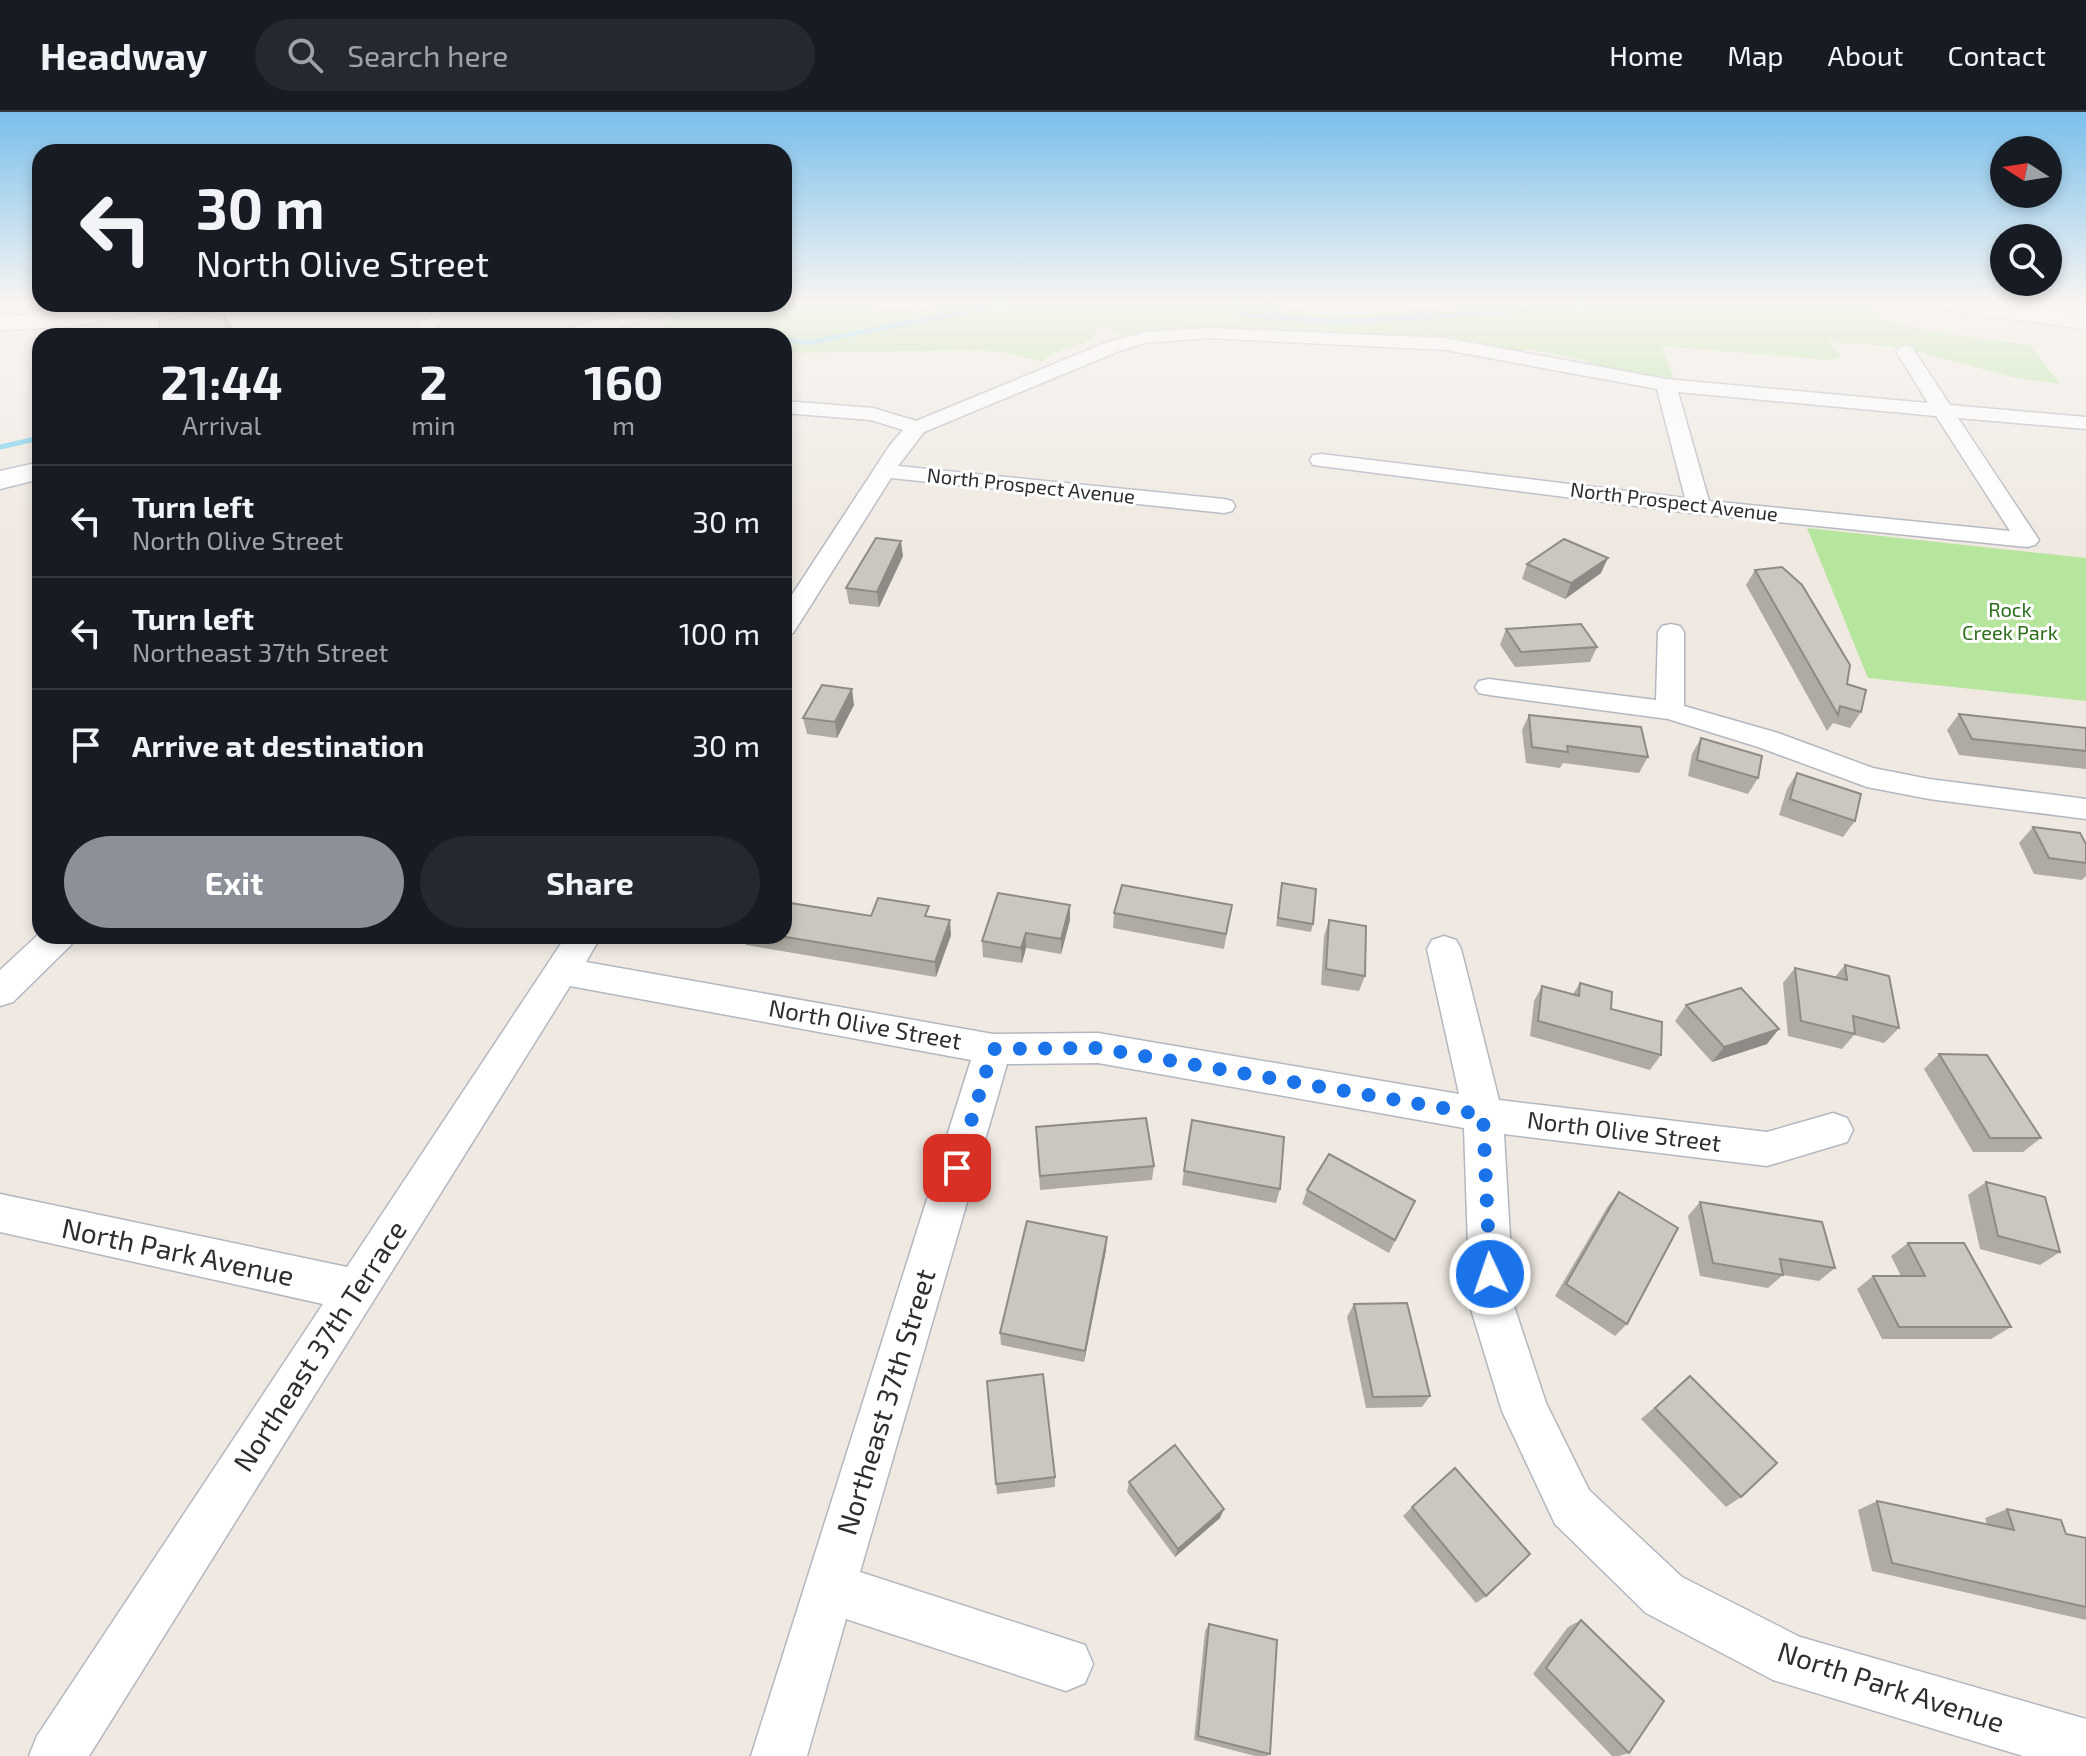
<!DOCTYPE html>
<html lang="en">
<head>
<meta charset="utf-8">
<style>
	:root { --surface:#171b24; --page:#242831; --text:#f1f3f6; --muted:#9ea1a6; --line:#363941; --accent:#8c9099 }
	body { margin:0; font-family:"Exo 2",sans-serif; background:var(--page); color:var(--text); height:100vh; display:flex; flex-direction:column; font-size:30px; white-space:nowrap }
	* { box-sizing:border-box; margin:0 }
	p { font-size:26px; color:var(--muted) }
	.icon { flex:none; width:44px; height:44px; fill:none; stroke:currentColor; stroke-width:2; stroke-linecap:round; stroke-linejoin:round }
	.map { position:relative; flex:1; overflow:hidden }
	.details { position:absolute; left:32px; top:216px; width:760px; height:616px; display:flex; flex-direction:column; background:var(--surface); border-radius:24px; box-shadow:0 4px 12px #0003 }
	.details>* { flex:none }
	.guide { position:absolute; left:32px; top:32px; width:760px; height:168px; border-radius:24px; box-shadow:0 4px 12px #0003; background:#171b24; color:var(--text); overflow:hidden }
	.needle { width:52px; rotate:282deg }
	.buttons { position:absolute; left:1990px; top:24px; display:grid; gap:16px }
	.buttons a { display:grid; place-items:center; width:72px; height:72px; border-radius:50%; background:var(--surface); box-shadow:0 4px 12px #0003; font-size:40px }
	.pin { position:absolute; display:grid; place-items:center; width:68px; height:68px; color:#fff; margin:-34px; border-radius:16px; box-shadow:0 4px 12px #0006 }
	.me { position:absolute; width:88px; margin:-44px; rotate:357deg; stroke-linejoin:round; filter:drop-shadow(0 0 6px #0008) }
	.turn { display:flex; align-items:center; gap:28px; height:168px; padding:0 32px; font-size:36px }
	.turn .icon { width:104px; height:104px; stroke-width:2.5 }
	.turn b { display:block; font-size:56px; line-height:68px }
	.eta { display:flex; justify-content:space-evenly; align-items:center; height:136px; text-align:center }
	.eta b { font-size:48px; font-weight:700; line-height:56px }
	.button { display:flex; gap:16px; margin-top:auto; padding:16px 32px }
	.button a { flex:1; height:92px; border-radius:48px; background:var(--accent); color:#fff; font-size:32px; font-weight:700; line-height:92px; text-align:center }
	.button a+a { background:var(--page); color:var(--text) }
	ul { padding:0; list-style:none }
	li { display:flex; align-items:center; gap:24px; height:112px; padding:0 32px; border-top:2px solid var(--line) }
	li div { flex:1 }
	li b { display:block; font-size:30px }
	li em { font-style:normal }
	header { display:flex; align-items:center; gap:48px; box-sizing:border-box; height:112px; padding:0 40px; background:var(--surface); border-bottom:2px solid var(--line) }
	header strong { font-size:38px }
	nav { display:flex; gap:44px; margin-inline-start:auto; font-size:28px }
	.search { width:560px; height:72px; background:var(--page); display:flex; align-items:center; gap:20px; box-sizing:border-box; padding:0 28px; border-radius:44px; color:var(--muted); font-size:30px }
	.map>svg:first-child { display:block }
	.green { fill:#b6e59e }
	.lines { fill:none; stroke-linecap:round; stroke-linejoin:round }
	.stream { stroke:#75cff0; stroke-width:5 }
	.minor-casing { stroke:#b4b7c1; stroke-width:3 }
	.tertiary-casing { stroke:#b4b7c1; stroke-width:3 }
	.secondary-casing { stroke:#b4b7c1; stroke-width:3 }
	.minor { fill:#fff; fill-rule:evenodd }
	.tertiary { fill:#fff; fill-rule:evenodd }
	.secondary { fill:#fff; fill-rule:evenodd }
	.wall { fill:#afaba4 }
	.shaded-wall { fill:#8e8b86 }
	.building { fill:#cbc7bf; stroke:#8e8b86; stroke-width:2 }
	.route { stroke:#1a73e8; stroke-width:14; stroke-dasharray:0 25.2 }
	.labels { text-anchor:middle; stroke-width:6; stroke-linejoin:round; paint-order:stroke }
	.far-street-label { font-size:20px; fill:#2e2e2e; stroke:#fff }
	.far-park-label { font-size:20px; fill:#2c6e1b; stroke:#fff }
	.street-label { font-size:24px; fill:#2e2e2e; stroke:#fff }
	.near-street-label { font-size:28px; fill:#2e2e2e; stroke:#fff }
</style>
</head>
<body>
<header>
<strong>Headway</strong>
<div class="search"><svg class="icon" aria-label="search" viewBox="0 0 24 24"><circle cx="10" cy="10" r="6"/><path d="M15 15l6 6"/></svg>Search here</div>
<nav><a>Home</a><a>Map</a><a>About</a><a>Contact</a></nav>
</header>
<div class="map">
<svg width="2086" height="1644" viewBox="0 0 2086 1644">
	<rect width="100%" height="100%" fill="#efe9e1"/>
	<!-- green -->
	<g class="green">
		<path d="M698,192H849L921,198L942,192H1269L1340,203L1475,192H1874L1882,208L1927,219L2030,233L2060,272L2012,265L1905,236L1827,229L1841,244L1830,248L1662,234L1675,270L1596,256L1585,248L1530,237L1510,240L1167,219L1124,225L1108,215H1097L1095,224C1079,237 1057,234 1042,250L1008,241L978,238L784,241V224H633L660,216L679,200Z"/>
		<path d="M1807,416L2086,446V589L1868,566Z"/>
	</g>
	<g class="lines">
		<!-- stream -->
		<g class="stream">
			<path d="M1236,192L1239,202L1337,210L1569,196L1581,192"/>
			<path d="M719,224L738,220L762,224"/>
			<path d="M784,227L807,231L1004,192"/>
			<path d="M0,335L40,326"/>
		</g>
		<defs>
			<g id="minor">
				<path d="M83,192H106L72,212H60L57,208Z"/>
				<path d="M442,192H462L427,224H407Z"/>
				<path d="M1208,216L1446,226L1666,267L1928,291L1896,239L1905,233L1912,235L1950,293L2086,305V317L1958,306L2039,428L2035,433L2027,435L1699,402L1321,354L1313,353L1310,348L1313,343L1321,342L1685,386L1657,277L1446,238L1208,226L1145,231L1119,239L924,320L898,354L1224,387L1232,389L1235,394L1232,399L1224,401L891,366L797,515L793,521L784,523V495L890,333L903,318L871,308L784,301V289L873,296L916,309L1105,231L1144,220ZM1678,280L1936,304L2010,419L1709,389Z"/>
				<path d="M1671,512L1680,514L1684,520V594L1778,621L1873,656L1929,667L2086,687V707L1929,687L1867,675L1758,635L1668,607L1489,583L1479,581L1475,575L1479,569L1489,567L1656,588L1658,520L1662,514Z"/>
				<path d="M40,821V824H76L71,833L13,890L0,894V858Z"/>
				<path d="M566,824H601L586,850L993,922L1098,921L1459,982L1427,837L1432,828L1444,824L1456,828L1461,837L1499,988L1767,1020L1833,1001L1847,1006L1853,1018L1847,1030L1767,1054L1504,1022L1514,1194L1546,1291L1589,1378L1682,1465L1800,1525L2086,1607V1644H2023L1773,1568L1646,1501L1555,1412L1502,1299L1470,1194L1464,1016L1098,951L1007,952L860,1460L1085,1533L1093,1552L1085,1571L1066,1579L846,1507L807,1644H751L971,948L570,874L89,1644H29L37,1624L323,1192L0,1120V1082L347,1155Z"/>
			</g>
			<g id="tertiary">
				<path d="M123,192H178L167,198L66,215L0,218V204L66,201Z"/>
				<path d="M1936,192H2000L2086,203V217L1947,198Z"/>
			</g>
			<g id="secondary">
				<path d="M649,192H686L683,197L592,224H555L559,219Z"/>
				<path d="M40,350V367L0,377V359Z"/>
			</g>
		</defs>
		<!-- minor casing -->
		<use href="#minor" class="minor-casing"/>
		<!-- tertiary casing -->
		<use href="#tertiary" class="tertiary-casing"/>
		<!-- secondary casing -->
		<use href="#secondary" class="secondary-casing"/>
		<!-- minor -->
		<use href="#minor" class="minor"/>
		<!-- tertiary -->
		<use href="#tertiary" class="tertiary"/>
		<!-- secondary -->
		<use href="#secondary" class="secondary"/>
	</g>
	<!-- wall -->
	<g class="wall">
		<path d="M903,444L879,495L849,492L846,476Z"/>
		<path d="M1527,452L1601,461L1565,487L1522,467Z"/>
		<path d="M1755,458L1847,572L1861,600L1850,616L1833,611L1827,619L1746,473Z"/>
		<path d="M1506,517L1597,535L1590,550L1515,555L1500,533Z"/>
		<path d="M854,593L837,626L807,622L803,606Z"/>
		<path d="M1959,602L2086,616V657L1959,643L1947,618Z"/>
		<path d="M1529,603L1648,645L1639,661L1563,651L1560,656L1526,651L1522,618Z"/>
		<path d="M1701,626L1758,666L1748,682L1688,664L1692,642Z"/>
		<path d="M1797,661L1855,709L1843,725L1779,703L1787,677Z"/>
		<path d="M2033,715L2086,732V764L2082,768L2034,762L2019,731Z"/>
		<path d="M1282,771L1313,812L1311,820L1276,814Z"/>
		<path d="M1070,793V808L1061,842L1026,836L1022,851L983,845L982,829Z"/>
		<path d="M1232,793L1224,837L1113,816L1114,801Z"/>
		<path d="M930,805L951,823L936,865L746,833L743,824H784Z"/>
		<path d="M1329,808L1365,864L1359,879L1321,873L1324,824Z"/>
		<path d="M677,824H697L695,827Z"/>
		<path d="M1845,853L1899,916L1884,931L1854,923L1842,937L1788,924L1783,871L1795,856L1835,865Z"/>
		<path d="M1580,871L1611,897L1661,943L1650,958L1530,924L1534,889L1542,874L1573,882Z"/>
		<path d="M1686,893L1767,932L1712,950L1675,909Z"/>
		<path d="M1939,942L2041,1026L2023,1040H1973L1924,957Z"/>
		<path d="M1036,1015L1154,1054L1152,1068L1040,1078Z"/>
		<path d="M1189,1022L1280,1077L1276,1091L1182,1073Z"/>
		<path d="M1986,1070L2060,1140L2040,1153L1980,1137L1968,1083Z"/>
		<path d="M1307,1078L1415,1089L1389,1141L1302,1092Z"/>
		<path d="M1619,1080L1627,1212L1615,1224L1555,1184L1608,1094Z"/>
		<path d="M1700,1090L1835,1156L1819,1169L1783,1163L1768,1176L1700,1164L1688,1104Z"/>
		<path d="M1908,1131L2011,1215L1991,1227H1882L1857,1177L1873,1164H1901L1891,1144Z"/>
		<path d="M1106,1138L1084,1250L1001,1233L1000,1221Z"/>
		<path d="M1354,1192L1430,1284L1422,1295L1366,1296L1347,1205Z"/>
		<path d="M987,1269L1055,1365V1375L997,1382Z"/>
		<path d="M1677,1276L1741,1385L1726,1395L1641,1307Z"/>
		<path d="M1129,1370L1220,1406L1175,1445L1127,1380Z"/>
		<path d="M1877,1389L1987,1412L1985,1406L2007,1397L2066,1422L2086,1426V1508L1872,1459L1858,1398Z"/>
		<path d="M1412,1395L1486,1484L1476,1491L1403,1404Z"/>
		<path d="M1581,1508L1629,1641L1619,1644H1612L1533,1562L1568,1515Z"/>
		<path d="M1209,1512L1270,1642L1267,1644H1255L1194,1628L1205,1519Z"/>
	</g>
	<!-- shaded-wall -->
	<g class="shaded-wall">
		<path d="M223,198L237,224H227Z"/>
		<path d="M901,429L903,444L879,495L877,480Z"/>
		<path d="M1608,446L1601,461L1565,487L1571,471Z"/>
		<path d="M852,577L854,593L837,626L835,610Z"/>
		<path d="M784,648L787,662L784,667Z"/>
		<path d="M1070,793V808L1061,842V827Z"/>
		<path d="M950,808L951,823L936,865L935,850Z"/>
		<path d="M1026,821V836L1022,851L1021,836Z"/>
		<path d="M1779,917L1767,932L1712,950L1724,935Z"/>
		<path d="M1107,1125L1106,1138L1084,1250L1085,1239Z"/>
		<path d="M1224,1397L1220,1406L1175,1445L1178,1437Z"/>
	</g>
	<!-- building -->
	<g class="building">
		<path d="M223,198L227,224H160L159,209Z"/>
		<path d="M876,426L901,429L877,480L846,476Z"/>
		<path d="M1564,427L1608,446L1571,471L1527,452Z"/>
		<path d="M1782,455L1802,473L1850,553L1847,572L1866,578L1861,600L1840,594L1838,603L1755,458Z"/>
		<path d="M1581,512L1597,535L1521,540L1506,517Z"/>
		<path d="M822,573L852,577L835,610L803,606Z"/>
		<path d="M1959,602L2086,616V639L1972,627Z"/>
		<path d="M1529,603L1641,615L1648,645L1567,634L1568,640L1532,635Z"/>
		<path d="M1701,626L1762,644L1758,666L1697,648Z"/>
		<path d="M1797,661L1861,682L1855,709L1790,687Z"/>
		<path d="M2033,715L2080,721L2086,732V751L2049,746Z"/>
		<path d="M1282,771L1316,777L1313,812L1278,806Z"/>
		<path d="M1122,773L1232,793L1226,822L1114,801Z"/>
		<path d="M998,781L1070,793L1061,827L1026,821L1021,836L982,829Z"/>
		<path d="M878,786L929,794L925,804L950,808L935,850L780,824H784V790L871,804Z"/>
		<path d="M1329,808L1366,814L1365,864L1326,857Z"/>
		<path d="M1845,853L1889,864L1899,916L1853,904L1855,922L1801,909L1795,856L1847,868Z"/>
		<path d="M1580,871L1612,880L1611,897L1662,910L1661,943L1538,909L1542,874L1579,884Z"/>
		<path d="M1741,876L1779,917L1724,935L1686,893Z"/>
		<path d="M1939,942L1987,943L2041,1026H1990Z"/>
		<path d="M1146,1006L1154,1054L1040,1064L1036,1015Z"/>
		<path d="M1192,1008L1284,1025L1280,1077L1184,1059Z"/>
		<path d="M1329,1042L1415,1089L1395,1128L1307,1078Z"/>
		<path d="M1986,1070L2045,1085L2060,1140L1998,1124Z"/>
		<path d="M1619,1080L1678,1116L1627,1212L1566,1172Z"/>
		<path d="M1700,1090L1822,1110L1835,1156L1780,1147L1783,1163L1713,1151Z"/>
		<path d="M1027,1109L1107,1125L1085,1239L1000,1221Z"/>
		<path d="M1908,1131H1964L2011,1215H1899L1873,1164H1925Z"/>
		<path d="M1407,1191L1430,1284L1373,1285L1354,1192Z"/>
		<path d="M1043,1262L1055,1365L996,1372L987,1269Z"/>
		<path d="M1690,1264L1777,1351L1741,1385L1655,1296Z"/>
		<path d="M1175,1333L1224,1397L1178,1437L1129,1370Z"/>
		<path d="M1455,1356L1530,1442L1486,1484L1412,1395Z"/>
		<path d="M1877,1389L2014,1418L2007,1397L2061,1408L2066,1422L2086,1426V1495L1892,1451Z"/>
		<path d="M1581,1508L1664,1589L1629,1641L1546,1556Z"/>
		<path d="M1209,1512L1277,1528L1270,1642L1198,1624Z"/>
	</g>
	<!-- sky -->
	<linearGradient id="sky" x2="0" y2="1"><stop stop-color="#7abfeb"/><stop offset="0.45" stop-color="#f8f5f2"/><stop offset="1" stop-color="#f8f5f2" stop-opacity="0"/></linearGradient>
	<rect width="2086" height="423" fill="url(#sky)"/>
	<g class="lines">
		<!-- route -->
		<path class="route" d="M957,1056L993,937L1098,936L1483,1003L1490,1162"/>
	</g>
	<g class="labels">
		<!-- far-street labels -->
		<g class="far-street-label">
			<text transform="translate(1031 374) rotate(6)" y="7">North Prospect Avenue</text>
			<text transform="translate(1674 390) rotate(7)" y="7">North Prospect Avenue</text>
		</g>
		<!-- far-park labels -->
		<g class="far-park-label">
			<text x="2010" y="505">Rock<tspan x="2010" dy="23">Creek Park</tspan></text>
		</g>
		<!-- street labels -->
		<g class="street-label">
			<text transform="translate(865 913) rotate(10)" y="8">North Olive Street</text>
			<text transform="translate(1624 1020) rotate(7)" y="8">North Olive Street</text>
		</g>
		<!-- near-street labels -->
		<g class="near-street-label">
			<text transform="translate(178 1140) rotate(12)" y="10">North Park Avenue</text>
			<text transform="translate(320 1234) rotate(-57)" y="10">Northeast 37th Terrace</text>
			<text transform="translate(886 1290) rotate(-73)" y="10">Northeast 37th Street</text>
			<text transform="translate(1891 1575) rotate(18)" y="10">North Park Avenue</text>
		</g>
	</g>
</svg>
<div class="buttons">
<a><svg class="needle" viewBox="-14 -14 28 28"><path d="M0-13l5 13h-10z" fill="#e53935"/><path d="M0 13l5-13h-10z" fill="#9ea1a6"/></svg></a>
<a><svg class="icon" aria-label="search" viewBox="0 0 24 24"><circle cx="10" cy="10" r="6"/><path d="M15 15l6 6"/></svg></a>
</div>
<div class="pin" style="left:957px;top:1056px;background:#d93025"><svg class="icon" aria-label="arrive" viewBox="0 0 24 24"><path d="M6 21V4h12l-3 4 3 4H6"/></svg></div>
<svg class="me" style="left:1490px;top:1162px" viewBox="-20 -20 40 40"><circle r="17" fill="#1a73e8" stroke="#fff" stroke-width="3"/><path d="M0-11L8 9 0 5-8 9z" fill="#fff"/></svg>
<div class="guide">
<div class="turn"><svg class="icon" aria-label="left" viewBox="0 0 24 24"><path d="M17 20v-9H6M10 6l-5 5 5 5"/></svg><div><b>30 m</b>North Olive Street</div></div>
</div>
<section class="details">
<div class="eta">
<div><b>21:44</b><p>Arrival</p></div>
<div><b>2</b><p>min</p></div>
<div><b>160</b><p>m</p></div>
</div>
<ul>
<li><svg class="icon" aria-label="left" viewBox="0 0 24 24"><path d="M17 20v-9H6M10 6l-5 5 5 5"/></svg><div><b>Turn left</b><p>North Olive Street</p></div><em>30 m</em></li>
<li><svg class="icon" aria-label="left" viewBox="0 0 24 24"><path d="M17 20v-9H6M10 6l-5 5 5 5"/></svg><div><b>Turn left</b><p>Northeast 37th Street</p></div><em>100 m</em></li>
<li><svg class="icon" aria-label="arrive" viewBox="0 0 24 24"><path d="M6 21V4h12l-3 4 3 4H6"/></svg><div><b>Arrive at destination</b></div><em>30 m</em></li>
</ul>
<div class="button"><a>Exit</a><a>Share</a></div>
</section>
</div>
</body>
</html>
